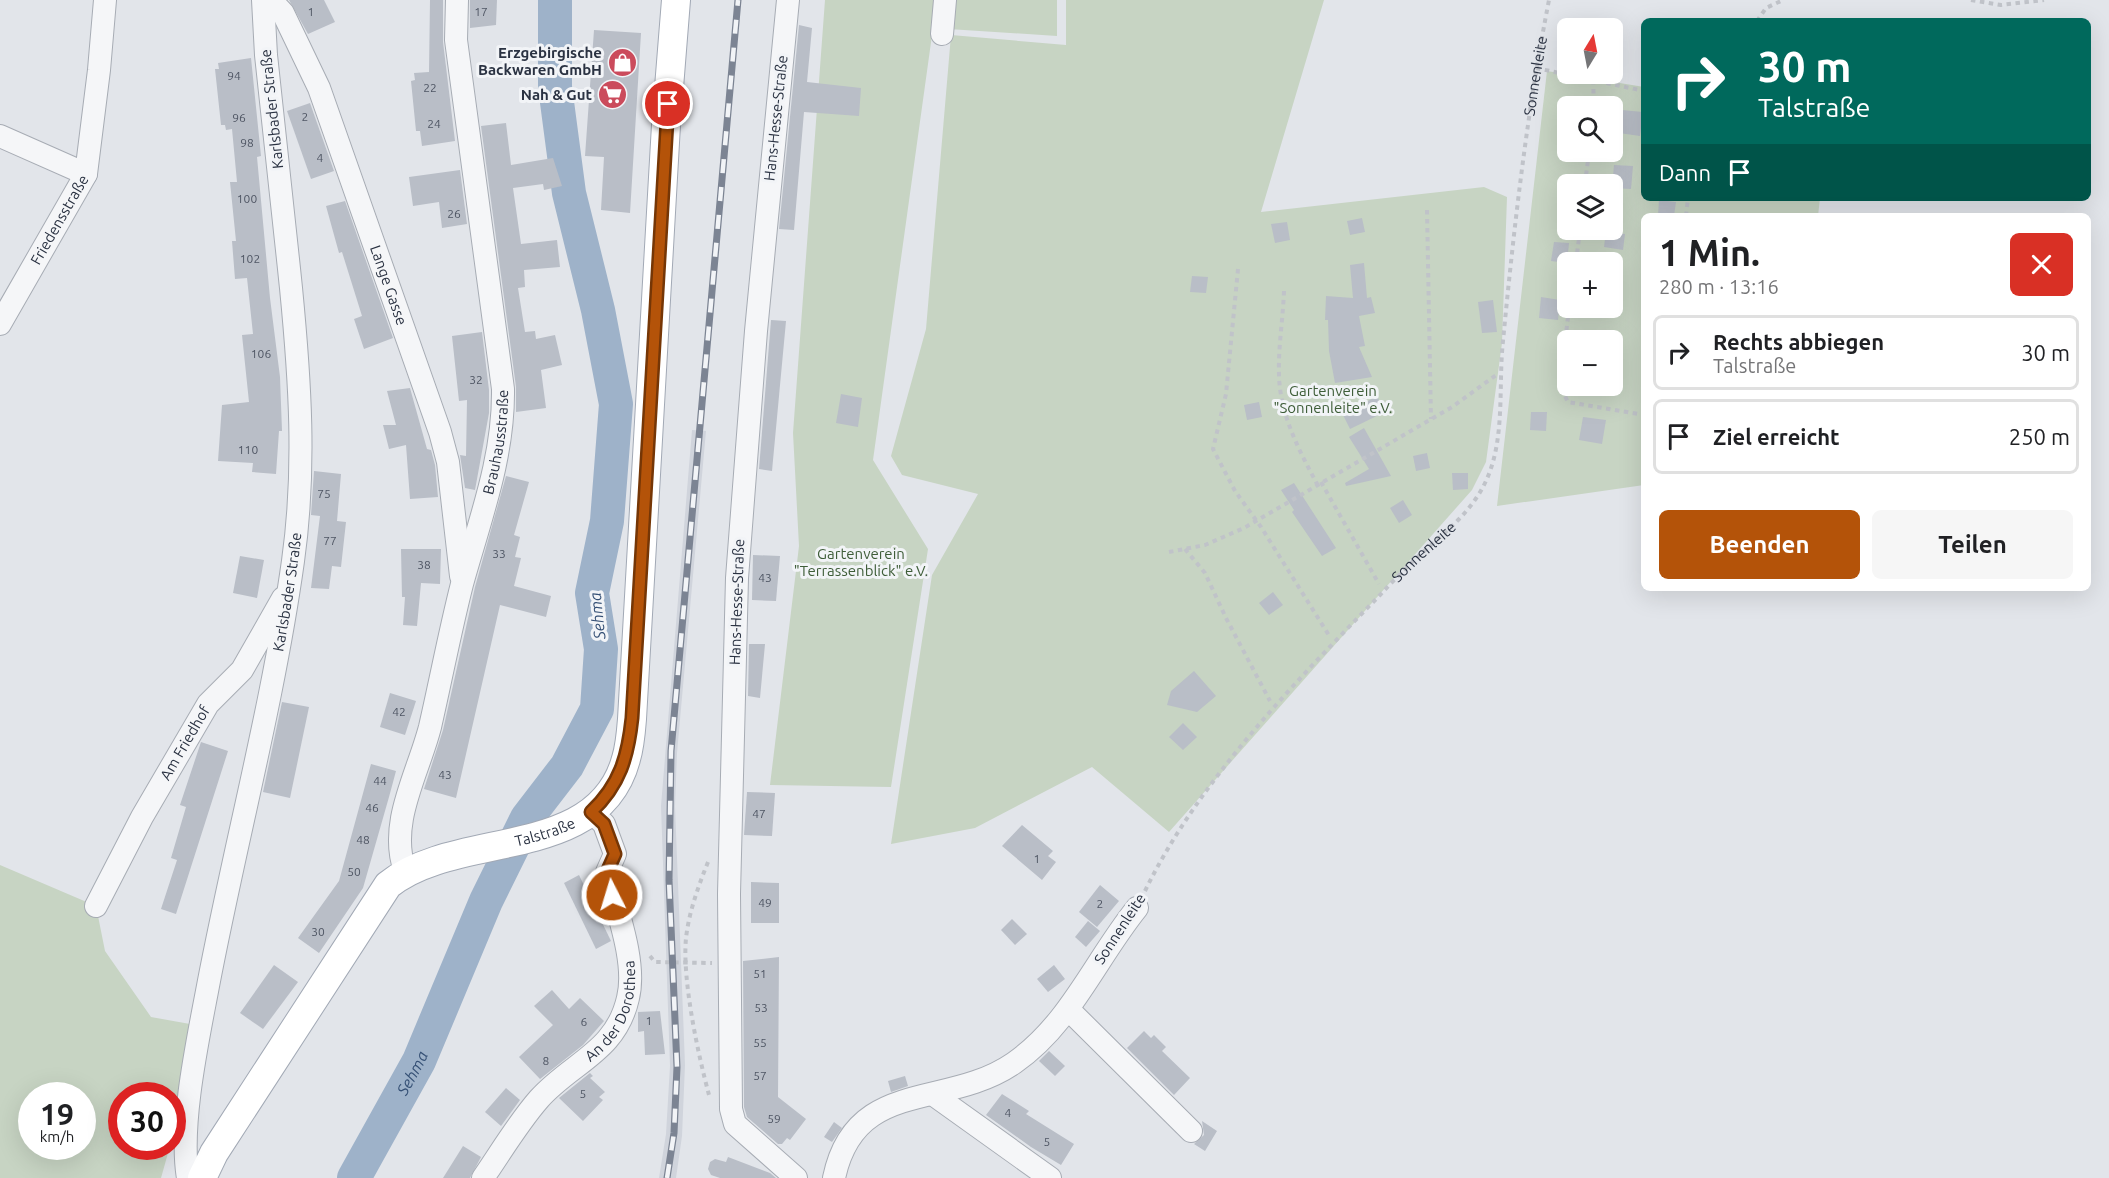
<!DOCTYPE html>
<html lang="de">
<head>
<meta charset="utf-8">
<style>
	:root { --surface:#fff; --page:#f6f6f6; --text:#202124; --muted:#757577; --line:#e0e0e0; --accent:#b45309 }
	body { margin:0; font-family:Ubuntu,sans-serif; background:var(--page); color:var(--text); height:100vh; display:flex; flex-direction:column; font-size:22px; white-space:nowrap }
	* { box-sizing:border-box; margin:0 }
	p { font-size:20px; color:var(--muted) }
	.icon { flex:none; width:33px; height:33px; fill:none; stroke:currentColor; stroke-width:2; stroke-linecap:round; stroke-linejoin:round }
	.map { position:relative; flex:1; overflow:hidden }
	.details { position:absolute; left:1641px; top:213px; width:450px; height:378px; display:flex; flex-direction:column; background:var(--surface); border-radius:9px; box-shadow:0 6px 24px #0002 }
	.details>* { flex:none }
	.top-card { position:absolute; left:1641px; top:18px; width:450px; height:183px; border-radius:9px; box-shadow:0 6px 24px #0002; background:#00695c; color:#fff; overflow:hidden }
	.needle { width:39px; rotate:10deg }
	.fabs { position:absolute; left:1557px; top:18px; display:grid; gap:12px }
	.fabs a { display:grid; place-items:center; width:66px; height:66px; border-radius:9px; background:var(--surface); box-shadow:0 6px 24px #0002; font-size:30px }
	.speed { position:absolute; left:18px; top:1082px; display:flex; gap:12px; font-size:30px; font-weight:700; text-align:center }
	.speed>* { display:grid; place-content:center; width:78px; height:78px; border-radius:50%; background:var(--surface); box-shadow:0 6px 24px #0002; line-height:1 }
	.speed small { font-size:15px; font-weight:400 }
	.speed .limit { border:9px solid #d22; background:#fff; color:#111 }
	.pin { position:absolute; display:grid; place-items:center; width:51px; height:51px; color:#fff; margin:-26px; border:3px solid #fff; border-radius:50%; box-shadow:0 2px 6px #0007 }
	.me { position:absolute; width:66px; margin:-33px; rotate:355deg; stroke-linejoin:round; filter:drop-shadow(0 0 4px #0008) }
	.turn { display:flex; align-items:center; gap:21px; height:126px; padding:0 18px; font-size:27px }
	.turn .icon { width:78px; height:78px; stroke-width:2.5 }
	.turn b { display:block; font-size:42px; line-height:51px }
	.then { display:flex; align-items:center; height:57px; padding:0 18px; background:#0003; gap:12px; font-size:22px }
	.round { display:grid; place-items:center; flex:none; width:63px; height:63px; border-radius:9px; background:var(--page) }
	.head { display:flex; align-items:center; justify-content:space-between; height:102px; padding:0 18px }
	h1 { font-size:36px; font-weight:700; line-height:45px }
	.cta { display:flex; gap:12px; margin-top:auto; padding:12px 18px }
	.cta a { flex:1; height:69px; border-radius:9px; background:var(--accent); color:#fff; font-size:24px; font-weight:700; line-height:69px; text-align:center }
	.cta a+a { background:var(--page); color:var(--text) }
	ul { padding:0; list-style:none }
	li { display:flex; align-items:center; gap:18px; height:75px; margin:0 12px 9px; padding:0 6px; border:3px solid var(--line); border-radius:9px }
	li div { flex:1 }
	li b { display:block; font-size:22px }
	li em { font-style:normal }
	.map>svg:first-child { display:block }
	.built { fill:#d0d4dc }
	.green { fill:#c7d4c3; fill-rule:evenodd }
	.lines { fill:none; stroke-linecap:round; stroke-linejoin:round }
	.river { stroke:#9eb2c9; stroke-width:34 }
	.building { fill:#b9bec7 }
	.minor-casing { stroke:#a7acb4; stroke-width:24 }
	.major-casing { stroke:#a2a9b5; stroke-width:30 }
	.path { stroke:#c0c3c9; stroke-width:4; stroke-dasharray:4.5 4.5; stroke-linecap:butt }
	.minor { stroke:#f5f6f8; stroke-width:22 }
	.major { stroke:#fff; stroke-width:28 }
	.rail-casing { stroke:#7c8493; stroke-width:7 }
	.rail { stroke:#f2f4f7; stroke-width:4.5; stroke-dasharray:14; stroke-linecap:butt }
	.route-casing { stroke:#753606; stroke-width:15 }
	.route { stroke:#b45309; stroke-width:10 }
	.labels { text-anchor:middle; stroke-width:6; stroke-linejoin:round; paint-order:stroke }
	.number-label { font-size:12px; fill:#4e5563 }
	.poi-label { font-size:15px; font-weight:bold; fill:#2a3242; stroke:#f2f4f7; text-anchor:end }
	.street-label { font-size:15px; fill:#2a3242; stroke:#f2f4f7 }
	.park-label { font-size:15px; fill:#3e5d38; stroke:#f2f4f7 }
	.water-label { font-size:16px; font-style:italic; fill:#355075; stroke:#f2f4f7 }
</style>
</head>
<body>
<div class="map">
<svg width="2109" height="1178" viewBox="0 0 2109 1178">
	<rect width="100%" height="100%" fill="#e2e5ea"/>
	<!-- built -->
	<path class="built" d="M692,430L706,431L677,753L675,806L685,1065L682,1136L676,1178H659L666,1134L670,1066L661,806Z"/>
	<!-- green -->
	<g class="green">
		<path d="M825,0H1057V36L933,28L873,460L928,549L891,787L770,785L799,546L793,433Z"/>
		<path d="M1066,0H1324L1261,212L1484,187L1507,197L1502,343L1486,462L1472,490L1169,832L1092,767L975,828L891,844L932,575L978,494L902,475L891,456L926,329L951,35L1066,45Z"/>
		<path d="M1547,71L1644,87V198H1820L1818,216H1644V485L1497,506ZM1568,106H1612V152H1568ZM1568,184H1612V230H1568ZM1568,262H1612V308H1568ZM1568,340H1612V386H1568Z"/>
		<path d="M0,865L96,906L105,951L151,1017L190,1024L173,1136L172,1095H122V1146H170L161,1178H0ZM32,1095H82V1146H32Z"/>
	</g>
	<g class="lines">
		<!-- river -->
		<path class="river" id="s1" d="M354,1178L419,1061L486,901L527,818L567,766L597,709L601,649L592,593L607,521L616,404L598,310L569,193L555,87V0"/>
	</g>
	<!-- building -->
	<g class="building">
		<path d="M289,0H324L335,22L308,34Z"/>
		<path d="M430,0H443V42L455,141L422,146L420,131H416L411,81L415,80L414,73L429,72Z"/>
		<path d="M470,0H497L496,25L470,28Z"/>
		<path d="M799,25L812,28L807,82L861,88L859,116L804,112L794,230L779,229Z"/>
		<path d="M594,30L641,33L630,213L601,210L604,157L585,156Z"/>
		<path d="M251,58L261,156L257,157L270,298L280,377L282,431H279L276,474L252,472L253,463L218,461L222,405L249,402L242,335L253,334L247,278L235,279L232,241H236L230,182H237L232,129L226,130L225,125H221L215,69H219L218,63Z"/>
		<path d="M310,103L334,171L311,179L287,111Z"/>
		<path d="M1622,110L1643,112L1640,136L1619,133Z"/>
		<path d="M506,123L511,165L553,158L562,186L544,190L543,184L513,188L521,244L557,240L560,267L524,270L525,287L518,288L525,332L535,331L536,339L555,335L562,365L541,370L546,408L516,412V387L481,126Z"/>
		<path d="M1614,165L1633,166L1631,189L1612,188Z"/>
		<path d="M460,170L467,224L442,228L439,202L413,206L409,177Z"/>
		<path d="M1659,200L1676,202L1674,216H1658Z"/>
		<path d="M345,201L393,338L364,349L354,319L362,316L342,252L339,253L326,206Z"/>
		<path d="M1362,218L1365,232L1350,235L1347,221Z"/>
		<path d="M1287,222L1290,240L1275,243L1271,224Z"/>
		<path d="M1606,231L1625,234L1623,250L1604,247Z"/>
		<path d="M1554,242L1569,243L1567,263L1551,261Z"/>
		<path d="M1364,263L1367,298L1371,297L1375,313L1359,316L1365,346L1359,347L1372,377L1335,383L1329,351L1328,320H1325L1326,296L1353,298L1350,265Z"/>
		<path d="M1192,276L1208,277L1206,293L1190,292Z"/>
		<path d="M1541,297L1560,300L1558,320L1539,318Z"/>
		<path d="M1493,300L1497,332L1482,333L1478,302Z"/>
		<path d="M771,320L786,321L772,471L759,469Z"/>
		<path d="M482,332L489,390V413L475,490L465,488L460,455L466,456L467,400L459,401L452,336Z"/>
		<path d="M410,388L427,449L431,450L435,465L438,497L410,499L406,445L389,449L383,425H396L387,391Z"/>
		<path d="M841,394L862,398L858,427L836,423Z"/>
		<path d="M1377,396L1385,412L1350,429L1343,415Z"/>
		<path d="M1259,402L1262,417L1247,420L1244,405Z"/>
		<path d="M1531,412H1547L1546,431L1530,430Z"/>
		<path d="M1583,417L1606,420L1602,444L1579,440Z"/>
		<path d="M1364,428L1391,476L1346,486L1345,483L1369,469L1349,437Z"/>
		<path d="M1427,453L1430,468L1416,471L1413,456Z"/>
		<path d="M314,471L341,474L337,521L346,522L341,567L332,566L329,589L311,588L320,516L311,515Z"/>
		<path d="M1452,473H1468V489L1453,490Z"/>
		<path d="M506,476L529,482L514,535L520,537L515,557L521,558L514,586L551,596L546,617L500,605L456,798L424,789L443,730L475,587Z"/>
		<path d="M1294,483L1336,548L1322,556L1292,512L1294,510L1281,490Z"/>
		<path d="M1403,500L1412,515L1399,523L1390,508Z"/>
		<path d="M401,549H441L440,584L421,583L417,626L403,625L405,597H402Z"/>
		<path d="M753,555L780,556L776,601L752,600Z"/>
		<path d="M240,556L264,560L257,598L233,593Z"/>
		<path d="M1273,592L1283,605L1269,615L1259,603Z"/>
		<path d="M749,644H765L760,698L748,696Z"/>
		<path d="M1194,671L1216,696L1197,712L1167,705L1171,691Z"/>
		<path d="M390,693L416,701L405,735L380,727Z"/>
		<path d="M282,702L309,707L290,798L263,792Z"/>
		<path d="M1183,723L1197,737L1183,750L1169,737Z"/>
		<path d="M201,742L228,751L176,914L161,909L177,860L171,858L186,807L180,805Z"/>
		<path d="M371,764L396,771L389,797L363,888L319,953L298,938L339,881Z"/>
		<path d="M747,792L775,793L772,836L744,835Z"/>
		<path d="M1022,825L1053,851L1048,856L1056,862L1042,880L1002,846Z"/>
		<path d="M579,875L611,941L596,949L564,883Z"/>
		<path d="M751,882L779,883V923H751Z"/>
		<path d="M1100,885L1119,901L1097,927L1079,912Z"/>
		<path d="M1012,919L1027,934L1015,945L1001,930Z"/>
		<path d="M1088,921L1100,931L1086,947L1075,937Z"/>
		<path d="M779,957L778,1097L806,1119L790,1140L787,1138L782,1144H778L747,1117L744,1107L743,961Z"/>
		<path d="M274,965L298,982L263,1029L240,1013Z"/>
		<path d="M1054,965L1065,979L1048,992L1037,979Z"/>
		<path d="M552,990L569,1009L580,998L604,1021L583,1045L540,1079L519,1057L553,1025L534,1006Z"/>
		<path d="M660,1011L665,1054L645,1055L644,1031L638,1032V1012Z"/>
		<path d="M1144,1031L1151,1038L1154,1035L1166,1047L1162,1051L1190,1078L1174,1095L1127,1048Z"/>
		<path d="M1049,1051L1065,1066L1055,1076L1039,1061Z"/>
		<path d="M590,1073L593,1076L590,1078L605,1092L599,1097L603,1100L583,1121L559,1098Z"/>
		<path d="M905,1076L908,1086L891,1092L888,1081Z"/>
		<path d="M506,1088L520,1100L501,1126L485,1112Z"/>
		<path d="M1002,1094L1029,1111L1026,1114L1074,1144L1061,1165L1031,1147L986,1115Z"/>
		<path d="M1202,1121L1217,1131L1205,1151L1194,1144L1204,1135Z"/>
		<path d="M834,1122L842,1128L832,1142L824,1137Z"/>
		<path d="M463,1146L481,1157L470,1178H443Z"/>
		<path d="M728,1157L770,1173L776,1178H720L711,1175L708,1169L710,1162L715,1159L726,1162Z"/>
	</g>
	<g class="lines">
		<defs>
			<g id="minor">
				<path id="s3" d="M271,0L283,13L319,88L440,432L448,462L461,576"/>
				<path d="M788,0L756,331L737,578L729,894L731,1109L735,1124L796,1178"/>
				<path d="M942,34L945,0"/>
				<path d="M0,136L86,174"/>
				<path id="s4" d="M0,324L86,174L99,70L105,0"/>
				<path id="s5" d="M405,871C388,823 418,774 430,727C441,679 450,631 462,584C480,519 504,457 503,389L456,40L457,0"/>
				<path id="s6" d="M96,906L142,817L208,704L242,670L283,598"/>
				<path d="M1069,1010L1191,1131"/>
				<path d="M934,1095L1050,1178"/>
				<path id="s7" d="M188,1178C179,1126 198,1039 208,986C235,844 273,704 293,561C306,469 300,380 291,288C283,210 274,132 266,55L263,0"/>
				<path id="s8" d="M483,1178C501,1152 518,1123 539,1099C572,1062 616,1052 628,998C637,962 616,908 607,872L615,854L604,824L591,812"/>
				<path d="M834,1178C855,1077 946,1110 1014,1063C1070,1024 1095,960 1137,908"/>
			</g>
			<g id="major">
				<path id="s9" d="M202,1178L214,1153L388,885C457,829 598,863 626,759C630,746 631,732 632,719L666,125L676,0"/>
			</g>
		</defs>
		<!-- minor casing -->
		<use href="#minor" class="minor-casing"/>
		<!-- major casing -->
		<use href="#major" class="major-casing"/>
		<!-- path -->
		<g class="path">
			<path d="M1971,0L2001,5L2044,0"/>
			<path d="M1757,21L1766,8L1783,0"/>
			<path d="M1536,68L1644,91"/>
			<path d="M1593,80L1594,106"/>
			<path d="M1585,184L1589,152"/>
			<path d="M1427,210L1431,419"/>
			<path d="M1686,216L1688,198"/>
			<path d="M1576,262L1580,230"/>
			<path d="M1238,269L1226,394L1213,449L1235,491L1261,527L1330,637"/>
			<path d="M1284,291C1283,319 1278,348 1279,375C1280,415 1299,450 1317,484"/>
			<path d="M1569,308L1560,386L1568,402L1644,415"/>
			<path d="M1321,482L1379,584"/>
			<path d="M1185,549L1205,573L1226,618L1270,701"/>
			<path d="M1169,552L1205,545L1244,528L1452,407L1499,373"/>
			<path d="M708,862C698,887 689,912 686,938C682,980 698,1054 709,1095"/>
			<path id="s2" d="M1145,891C1199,780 1295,682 1381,594C1391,583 1402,572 1413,561C1439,537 1469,516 1485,483C1506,440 1498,387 1503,341C1514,227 1527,112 1549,0"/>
			<path d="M650,956L655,962L712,963"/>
		</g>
		<!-- minor -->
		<use href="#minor" class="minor"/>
		<!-- major -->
		<use href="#major" class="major"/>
		<defs>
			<path id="rail" d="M667,1178L674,1133L677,1067L669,880L671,751L738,0"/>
		</defs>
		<!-- rail casing -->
		<use href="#rail" class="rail-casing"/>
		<!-- rail -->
		<use href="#rail" class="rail"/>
	</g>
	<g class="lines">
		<defs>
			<path id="route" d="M612,895L607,872L615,854L604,824L591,812C620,785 628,756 632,718L668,104"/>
		</defs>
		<!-- route casing -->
		<use href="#route" class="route-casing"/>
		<!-- route -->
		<use href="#route" class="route"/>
	</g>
	<!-- icons -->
	<defs>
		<symbol id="shop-disc" viewBox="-11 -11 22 22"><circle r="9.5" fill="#cb4b5c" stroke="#f2f4f7"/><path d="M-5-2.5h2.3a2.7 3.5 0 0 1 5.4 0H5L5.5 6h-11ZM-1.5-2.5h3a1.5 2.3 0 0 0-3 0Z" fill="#fff"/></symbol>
		<symbol id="supermarket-disc" viewBox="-11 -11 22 22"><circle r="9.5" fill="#cb4b5c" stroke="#f2f4f7"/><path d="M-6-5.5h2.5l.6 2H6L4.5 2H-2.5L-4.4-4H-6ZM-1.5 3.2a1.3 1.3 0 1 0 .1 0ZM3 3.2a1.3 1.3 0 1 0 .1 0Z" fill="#fff"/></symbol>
	</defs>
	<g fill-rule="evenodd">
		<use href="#shop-disc" x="606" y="46" width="33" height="33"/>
		<use href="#supermarket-disc" x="596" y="78" width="33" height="33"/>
	</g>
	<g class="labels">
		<!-- number labels -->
		<g class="number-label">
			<text x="311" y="16">1</text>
			<text x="481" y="16">17</text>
			<text x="234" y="80">94</text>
			<text x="430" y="92">22</text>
			<text x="305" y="121">2</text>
			<text x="239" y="122">96</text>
			<text x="434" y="128">24</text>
			<text x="247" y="147">98</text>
			<text x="320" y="162">4</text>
			<text x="247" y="203">100</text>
			<text x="454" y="218">26</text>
			<text x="250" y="263">102</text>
			<text x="261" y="358">106</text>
			<text x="476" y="384">32</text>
			<text x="248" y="454">110</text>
			<text x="324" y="498">75</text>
			<text x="330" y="545">77</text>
			<text x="499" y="558">33</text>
			<text x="424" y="569">38</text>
			<text x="765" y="582">43</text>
			<text x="399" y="716">42</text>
			<text x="445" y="779">43</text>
			<text x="380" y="785">44</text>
			<text x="372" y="812">46</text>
			<text x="759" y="818">47</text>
			<text x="363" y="844">48</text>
			<text x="1037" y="863">1</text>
			<text x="354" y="876">50</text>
			<text x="765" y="907">49</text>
			<text x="1100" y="908">2</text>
			<text x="318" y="936">30</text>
			<text x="760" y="978">51</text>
			<text x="761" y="1012">53</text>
			<text x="649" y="1025">1</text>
			<text x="584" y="1026">6</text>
			<text x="760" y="1047">55</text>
			<text x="546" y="1065">8</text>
			<text x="760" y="1080">57</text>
			<text x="583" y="1098">5</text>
			<text x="1008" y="1117">4</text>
			<text x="774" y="1123">59</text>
			<text x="1047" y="1146">5</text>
		</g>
		<!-- poi labels -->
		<g class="poi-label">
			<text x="602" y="58">Erzgebirgische<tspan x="602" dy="17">Backwaren GmbH</tspan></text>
			<text x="592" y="100">Nah &amp; Gut</text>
		</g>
		<!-- street labels -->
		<g class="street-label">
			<text dy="5" stroke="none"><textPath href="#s2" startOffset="945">Sonnenleite</textPath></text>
			<text transform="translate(272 109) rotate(-96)" y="5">Karlsbader Straße</text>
			<text transform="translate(776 118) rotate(-84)" y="5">Hans-Hesse-Straße</text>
			<text dy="5" stroke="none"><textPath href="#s4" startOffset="120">Friedensstraße</textPath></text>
			<text dy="5" stroke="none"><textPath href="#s3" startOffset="310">Lange Gasse</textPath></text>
			<text dy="5" stroke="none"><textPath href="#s5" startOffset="442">Brauhausstraße</textPath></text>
			<text dy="5" stroke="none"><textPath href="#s2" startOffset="441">Sonnenleite</textPath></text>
			<text dy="5" stroke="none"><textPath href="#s7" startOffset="596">Karlsbader Straße</textPath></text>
			<text transform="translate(737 602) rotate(-88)" y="5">Hans-Hesse-Straße</text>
			<text dy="5" stroke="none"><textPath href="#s6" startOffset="186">Am Friedhof</textPath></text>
			<text dy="5" stroke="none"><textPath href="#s9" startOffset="514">Talstraße</textPath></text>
			<text transform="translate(1120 929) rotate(-57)" y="5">Sonnenleite</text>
			<text dy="5" stroke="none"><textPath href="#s8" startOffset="216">An der Dorothea</textPath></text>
		</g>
		<!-- park labels -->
		<g class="park-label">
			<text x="1333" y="396">Gartenverein<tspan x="1333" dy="17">"Sonnenleite" e.V.</tspan></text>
			<text x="861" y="559">Gartenverein<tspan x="861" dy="17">"Terrassenblick" e.V.</tspan></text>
		</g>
		<!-- water labels -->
		<g class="water-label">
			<text transform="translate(597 616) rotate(-96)" y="6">Sehma</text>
			<text dy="6" stroke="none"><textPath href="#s1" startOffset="120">Sehma</textPath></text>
		</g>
	</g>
</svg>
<div class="fabs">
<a><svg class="needle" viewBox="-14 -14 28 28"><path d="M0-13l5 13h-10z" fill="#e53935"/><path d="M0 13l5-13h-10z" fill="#757577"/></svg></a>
<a><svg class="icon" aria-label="search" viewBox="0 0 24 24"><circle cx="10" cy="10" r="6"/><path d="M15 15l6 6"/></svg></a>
<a><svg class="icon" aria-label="layers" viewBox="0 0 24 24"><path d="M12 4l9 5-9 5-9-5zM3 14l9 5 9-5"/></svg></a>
<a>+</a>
<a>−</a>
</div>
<div class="speed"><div>19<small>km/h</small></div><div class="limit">30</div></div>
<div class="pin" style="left:668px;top:104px;background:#d93025"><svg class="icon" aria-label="arrive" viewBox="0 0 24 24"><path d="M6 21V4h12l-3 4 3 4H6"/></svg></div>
<svg class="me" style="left:612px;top:895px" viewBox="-20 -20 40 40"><circle r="17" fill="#b45309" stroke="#fff" stroke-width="3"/><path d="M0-11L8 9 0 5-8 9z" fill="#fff"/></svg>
<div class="top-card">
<div class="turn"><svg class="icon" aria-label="right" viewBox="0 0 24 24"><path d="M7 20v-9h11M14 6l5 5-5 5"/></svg><div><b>30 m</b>Talstraße</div></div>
<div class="then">Dann<svg class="icon" aria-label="arrive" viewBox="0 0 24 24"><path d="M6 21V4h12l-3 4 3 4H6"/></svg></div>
</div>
<section class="details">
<div class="head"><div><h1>1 Min.</h1><p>280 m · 13:16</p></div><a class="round" style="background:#d93025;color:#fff"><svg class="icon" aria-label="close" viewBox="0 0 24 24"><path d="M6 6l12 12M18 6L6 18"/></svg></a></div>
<ul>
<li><svg class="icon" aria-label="right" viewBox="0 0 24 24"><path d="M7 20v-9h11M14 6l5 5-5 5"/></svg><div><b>Rechts abbiegen</b><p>Talstraße</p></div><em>30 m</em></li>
<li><svg class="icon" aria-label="arrive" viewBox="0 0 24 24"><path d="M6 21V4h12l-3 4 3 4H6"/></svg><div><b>Ziel erreicht</b></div><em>250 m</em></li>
</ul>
<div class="cta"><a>Beenden</a><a>Teilen</a></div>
</section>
</div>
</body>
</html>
